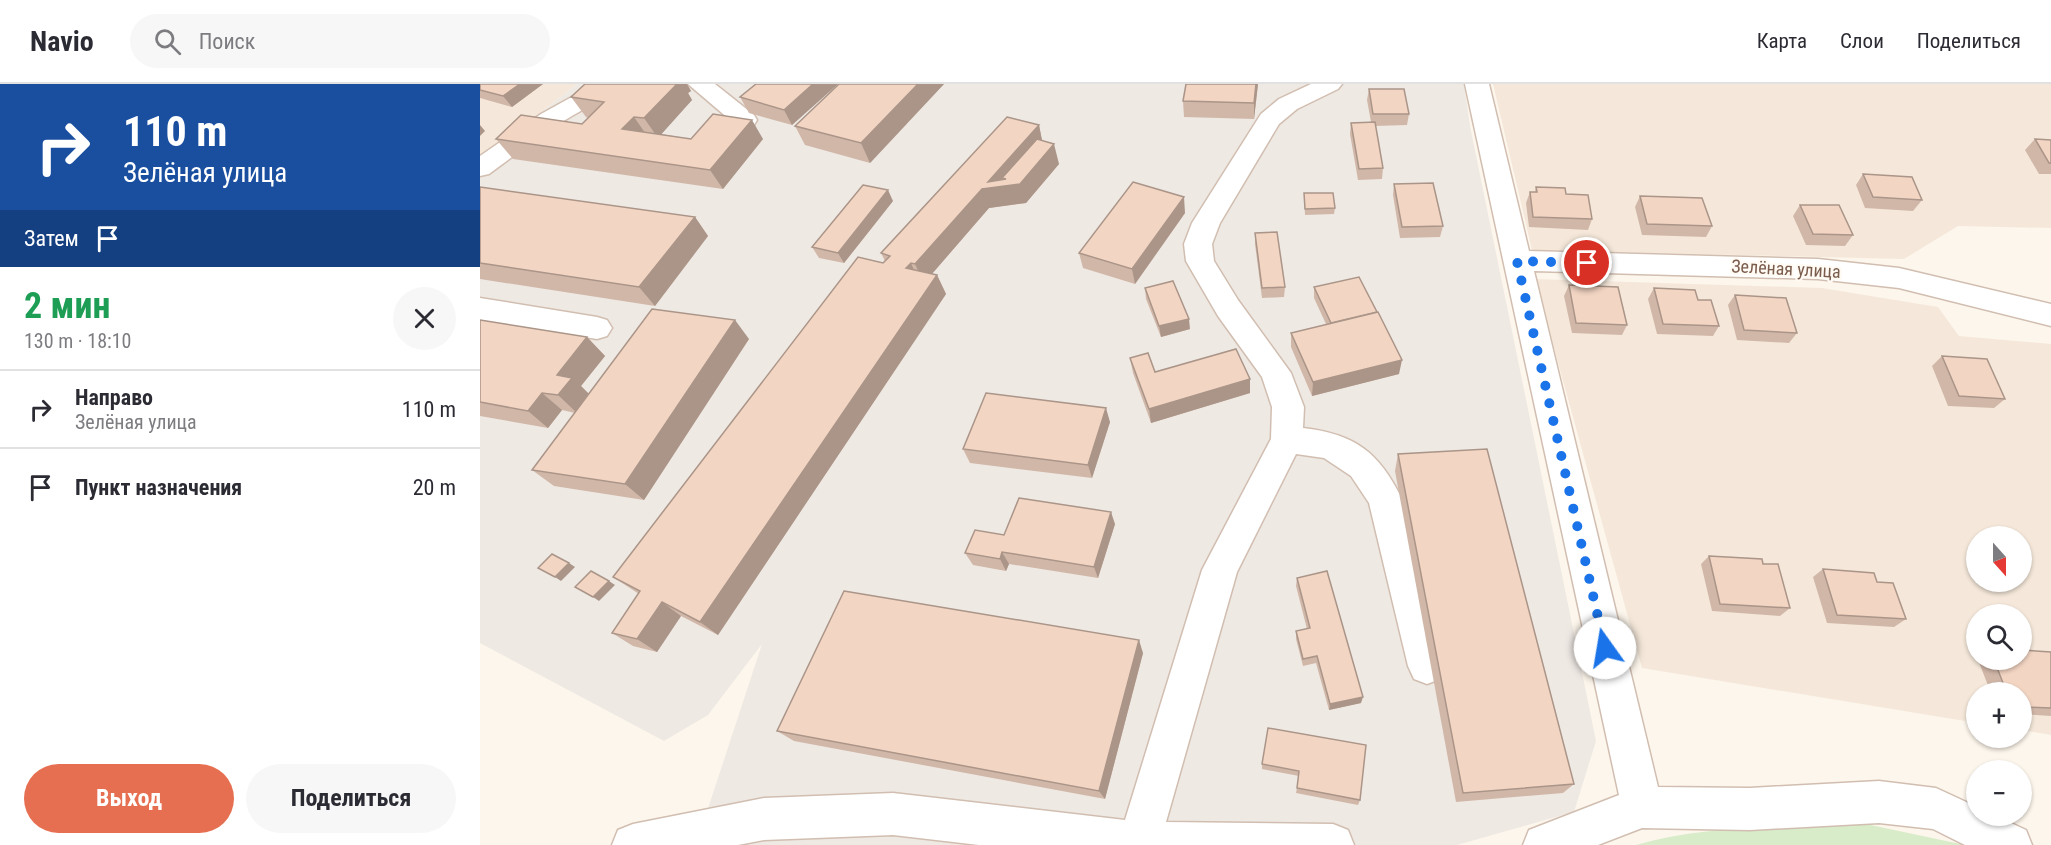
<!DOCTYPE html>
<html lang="ru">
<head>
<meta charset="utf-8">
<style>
	:root { --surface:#fff; --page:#f7f7f7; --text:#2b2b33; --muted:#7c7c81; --line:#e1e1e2; --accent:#e76f51 }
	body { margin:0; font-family:"Roboto Condensed",sans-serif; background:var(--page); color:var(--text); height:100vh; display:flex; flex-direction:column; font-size:22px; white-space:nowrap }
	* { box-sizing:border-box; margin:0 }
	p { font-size:20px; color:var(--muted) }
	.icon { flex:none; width:33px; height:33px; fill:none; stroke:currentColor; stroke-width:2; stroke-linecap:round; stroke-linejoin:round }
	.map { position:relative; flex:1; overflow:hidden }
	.drawer { display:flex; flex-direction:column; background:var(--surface); width:480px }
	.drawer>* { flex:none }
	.top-card { background:#1a4fa0; color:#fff; overflow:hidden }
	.needle { width:39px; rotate:159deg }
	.fabs { position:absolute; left:1486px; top:442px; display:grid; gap:12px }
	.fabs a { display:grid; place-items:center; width:66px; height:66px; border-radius:50%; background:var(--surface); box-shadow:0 2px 4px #0004; font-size:30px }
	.pin { position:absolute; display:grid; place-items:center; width:51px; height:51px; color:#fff; margin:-26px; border:3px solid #fff; border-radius:50%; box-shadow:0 2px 6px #0007 }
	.me { position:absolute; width:66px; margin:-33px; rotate:347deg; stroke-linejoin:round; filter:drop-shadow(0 0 4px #0008) }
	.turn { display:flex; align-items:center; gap:21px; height:126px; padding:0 24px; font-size:27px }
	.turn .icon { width:78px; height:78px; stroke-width:2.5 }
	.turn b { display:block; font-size:42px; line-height:51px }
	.then { display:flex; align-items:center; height:57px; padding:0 24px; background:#0003; gap:12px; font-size:22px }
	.round { display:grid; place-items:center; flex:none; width:63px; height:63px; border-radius:32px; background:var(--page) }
	.headline { display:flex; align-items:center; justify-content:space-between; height:102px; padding:0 24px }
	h1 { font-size:36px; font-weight:700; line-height:45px; color:#1e9e55 }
	.button { display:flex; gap:12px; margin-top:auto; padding:12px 24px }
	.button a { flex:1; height:69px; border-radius:36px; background:var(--accent); color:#fff; font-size:24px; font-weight:700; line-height:69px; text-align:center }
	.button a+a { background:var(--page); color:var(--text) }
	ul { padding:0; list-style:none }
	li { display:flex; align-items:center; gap:18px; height:78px; padding:0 24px; border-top:2px solid var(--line) }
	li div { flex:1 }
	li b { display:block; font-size:22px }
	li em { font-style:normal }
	header { display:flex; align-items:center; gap:36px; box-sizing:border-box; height:84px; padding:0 30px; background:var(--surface); border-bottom:2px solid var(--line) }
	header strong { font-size:28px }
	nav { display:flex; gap:33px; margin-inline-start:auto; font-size:21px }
	.search { width:420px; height:54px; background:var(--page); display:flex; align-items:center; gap:15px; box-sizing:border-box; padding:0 21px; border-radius:33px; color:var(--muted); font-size:22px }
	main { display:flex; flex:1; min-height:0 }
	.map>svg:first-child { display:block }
	.residential { fill:#f5e8da; fill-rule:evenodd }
	.industrial { fill:#efe9e4 }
	.green { fill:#d8ecc9 }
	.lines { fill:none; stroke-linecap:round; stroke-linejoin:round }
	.minor-casing { stroke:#d1beb0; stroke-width:3 }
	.minor { fill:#fff; fill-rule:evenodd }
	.wall { fill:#d1b7a8 }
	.shaded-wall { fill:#aa9588 }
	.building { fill:#f3d5c3; stroke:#aa9588; stroke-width:1.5 }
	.route { stroke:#1a73e8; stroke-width:10; stroke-dasharray:0 18 }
	.labels { text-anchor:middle; stroke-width:4.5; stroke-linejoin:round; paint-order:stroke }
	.street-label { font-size:18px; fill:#7a5c4d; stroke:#fffaf3 }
</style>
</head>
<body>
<header>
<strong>Navio</strong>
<div class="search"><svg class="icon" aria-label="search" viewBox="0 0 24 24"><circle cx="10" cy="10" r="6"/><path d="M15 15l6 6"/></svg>Поиск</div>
<nav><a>Карта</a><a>Слои</a><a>Поделиться</a></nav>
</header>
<main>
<section class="drawer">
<div class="top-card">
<div class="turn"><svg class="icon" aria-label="right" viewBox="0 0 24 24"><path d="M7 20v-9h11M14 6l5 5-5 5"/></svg><div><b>110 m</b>Зелёная улица</div></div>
<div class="then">Затем<svg class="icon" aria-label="arrive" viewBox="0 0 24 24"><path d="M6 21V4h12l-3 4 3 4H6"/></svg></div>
</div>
<div class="headline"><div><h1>2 мин</h1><p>130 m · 18:10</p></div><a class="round"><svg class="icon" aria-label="close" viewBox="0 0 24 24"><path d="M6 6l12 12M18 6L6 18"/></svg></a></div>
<ul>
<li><svg class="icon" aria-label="right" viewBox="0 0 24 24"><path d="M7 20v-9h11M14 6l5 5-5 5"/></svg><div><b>Направо</b><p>Зелёная улица</p></div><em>110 m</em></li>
<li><svg class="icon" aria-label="arrive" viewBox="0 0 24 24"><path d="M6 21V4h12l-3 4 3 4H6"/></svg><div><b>Пункт назначения</b></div><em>20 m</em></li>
</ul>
<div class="button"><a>Выход</a><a>Поделиться</a></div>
</section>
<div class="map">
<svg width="1571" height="761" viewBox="0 0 1571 761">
	<rect width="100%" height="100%" fill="#fdf6ec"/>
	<!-- residential -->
	<g class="residential">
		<path d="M0,0H97L0,76Z"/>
		<path d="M1013,0H1571V144L1478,142L1424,175L1052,166Z"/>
		<path d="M1055,195L1342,204L1458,223L1479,252L1571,260V651L1542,646V609H1497V639L1162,584ZM1497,453H1542V498H1497ZM1497,531H1542V576H1497Z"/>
	</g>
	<!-- industrial -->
	<path class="industrial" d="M97,0H984L990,42L1116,657L1094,728L977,761H216L282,560L228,631L184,657L0,559V76Z"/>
	<!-- green -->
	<path class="green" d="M1386,740L1485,761H1156C1228,740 1311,743 1386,740Z"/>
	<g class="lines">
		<defs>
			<g id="minor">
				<path d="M158,0C151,11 128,14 116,19C77,38 43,65 9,90L0,92V72L61,30L99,9L121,0Z"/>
				<path d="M208,0H235L274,31L277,36L274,41L265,44L256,41Z"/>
				<path d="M831,0H862L858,5L817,25L799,40L740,139L732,160L734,177L758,216L811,289L824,323L823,344C875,350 899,368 922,415L966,582L960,595L947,600L934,595L928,582L889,419L871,392L844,374L816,370L757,488L686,738L853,740L868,746L874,761H499L413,751L284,756L258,761H132L138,746L153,740L284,714L413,709L645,736L722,486L791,355L792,323L782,293L738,232L706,177L704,160L712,139L781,30L799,15Z"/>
				<path d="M985,0H1009L1049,167L1338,175L1419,184L1571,220V242L1419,204L1338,195L1054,187L1178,703L1270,704L1399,697L1456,704L1497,723V732H1516L1546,746L1552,761H1485L1453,745L1399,739L1270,746L1162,744L1118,761H1043L1049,746L1139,711Z"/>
				<path d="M0,214L117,233L127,236L132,244L127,252L117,255L0,236Z"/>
			</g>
		</defs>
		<!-- minor casing -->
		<use href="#minor" class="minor-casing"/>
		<!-- minor -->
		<use href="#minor" class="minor"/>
	</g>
	<!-- wall -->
	<g class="wall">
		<path d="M0,0H63L32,23L0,14Z"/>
		<path d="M105,0H207L211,7L208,9L212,16L181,50L211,55H283L243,105L33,75L16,55L102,40L108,34L106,33L91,13Z"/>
		<path d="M276,0H358L312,41L269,29L260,13Z"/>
		<path d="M359,0H464L390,79L325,61L315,42Z"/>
		<path d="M706,0H778L774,35L704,33L703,17Z"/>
		<path d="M889,5L929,30L927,41L895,42L903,84L902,95L878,96L870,50L871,39L891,38L887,16Z"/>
		<path d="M559,41L562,57L579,80L546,119L509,124L452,190L457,191L466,210L238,551L201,532L177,568L153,562L132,549L159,510L133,493L405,177L401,169Z"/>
		<path d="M1555,55L1571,56V90H1559L1545,66Z"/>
		<path d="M1383,90L1442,116L1433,127L1385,124L1376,101Z"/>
		<path d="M914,100L963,142L960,153L920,154L913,111Z"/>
		<path d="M0,103L215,133L228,152L175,222L0,195Z"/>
		<path d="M1056,103L1086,110L1112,135L1108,146L1049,143L1046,119L1050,108H1055Z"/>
		<path d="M824,109L855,124L854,130L825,131Z"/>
		<path d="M1160,112L1232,142L1226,153L1162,151L1155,123Z"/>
		<path d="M413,117L364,179L339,174L332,163Z"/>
		<path d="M1320,121L1373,151L1365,162L1326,161L1313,132Z"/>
		<path d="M705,129L655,200L603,184L599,169Z"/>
		<path d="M775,149L805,203L804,213L782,214L775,160Z"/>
		<path d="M1089,201L1147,241L1142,251L1092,249L1084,212Z"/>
		<path d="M834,203L919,290L832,312L811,263V249L846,240L834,214Z"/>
		<path d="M665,204L710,245L681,253L666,215Z"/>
		<path d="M1174,204L1218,216L1239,242L1233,252L1177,250L1168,215Z"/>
		<path d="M1255,211L1317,249L1309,259L1257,256L1248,221Z"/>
		<path d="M0,236L107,253L125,272L101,302L109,310L269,255L164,416L74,402L52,386L95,329L82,326L68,344L0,332Z"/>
		<path d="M1462,272L1525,315L1514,324L1468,322L1452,282Z"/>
		<path d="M650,274L675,288L770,309L671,339L653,289Z"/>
		<path d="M630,338L612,394L490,379L483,365Z"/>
		<path d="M918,370L1094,700L1083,709L976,718L915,387Z"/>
		<path d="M635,440L618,494L529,480L526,487L493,481L485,469L524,451Z"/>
		<path d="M1229,472L1283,480L1310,524L1300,532L1232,527L1221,480Z"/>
		<path d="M1343,485L1397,498L1426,535L1414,543L1347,539L1333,493Z"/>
		<path d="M817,494L881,619L849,626L836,579L823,582L816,555V547L827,545L816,502Z"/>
		<path d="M1571,568V632L1542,630V609H1511L1498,576H1542Z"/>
		<path d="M663,569L625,715L314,657L297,647Z"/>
		<path d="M788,644L880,716L878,721L816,709L819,692L782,685V680Z"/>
	</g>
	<!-- shaded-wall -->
	<g class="shaded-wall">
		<path d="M40,0H63L32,23L23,12Z"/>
		<path d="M194,0H207L211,7L208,9L212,16L178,54L164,34Z"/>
		<path d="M333,0H358L312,41L304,26Z"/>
		<path d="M438,0H464L390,79L381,59Z"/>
		<path d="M776,0H778L774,35V19Z"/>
		<path d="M154,33L168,53L142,45Z"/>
		<path d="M272,36L283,55L243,105L230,86Z"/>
		<path d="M0,41L5,47L0,52Z"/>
		<path d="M559,41L563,61L574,60L579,80L546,119L509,124L444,199L435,180Z"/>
		<path d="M408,106L413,117L364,179L358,169Z"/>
		<path d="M704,113L705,129L655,200L652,185Z"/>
		<path d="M215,133L228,152L175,222L159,203Z"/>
		<path d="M431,179L439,198L426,184Z"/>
		<path d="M457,191L466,210L238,551L220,538Z"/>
		<path d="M709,235L710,245L681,253L679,242Z"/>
		<path d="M255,236L269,255L164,416L145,400Z"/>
		<path d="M107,253L125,272L101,302L111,312L97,329L78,311L77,291Z"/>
		<path d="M922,276L919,290L832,312L833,298Z"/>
		<path d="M770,295V309L671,339L669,325Z"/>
		<path d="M62,309L82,326L68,344L48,327Z"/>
		<path d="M626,324L630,338L612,394L608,381Z"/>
		<path d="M631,428L635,440L618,494L614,483Z"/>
		<path d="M522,468L529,480L526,487L520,475Z"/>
		<path d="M89,479L95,483L81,497L75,493Z"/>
		<path d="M129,497L135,501L119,517L113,513Z"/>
		<path d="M182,518L201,532L177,568L157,555Z"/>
		<path d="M659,556L663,569L625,715L619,707Z"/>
		<path d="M883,613L881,619L849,626L850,620Z"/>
	</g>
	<!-- building -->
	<g class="building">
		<path d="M0,0H40L23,12L0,6Z"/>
		<path d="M105,0H197L164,34L154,33L142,45L211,55L233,30L272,36L230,86L16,55L41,31L102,40L124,18L91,13Z"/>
		<path d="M276,0H333L304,26L260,13Z"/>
		<path d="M359,0H438L381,59L315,42Z"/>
		<path d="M706,0H776L774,19L703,17Z"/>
		<path d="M889,5H924L929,30H893Z"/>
		<path d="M527,33L559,41L508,98L526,95L522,94L557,55L574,60L540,100L502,105L435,180L431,179L426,184L457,191L220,538L182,518L157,555L132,549L160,507L133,493L378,173L403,179L410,172L401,169Z"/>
		<path d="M895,38L903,84L879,85L871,39Z"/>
		<path d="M1555,55L1571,56V79H1569Z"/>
		<path d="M1383,90L1432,93L1442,116L1393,113Z"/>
		<path d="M653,98L704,113L652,185L599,169Z"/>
		<path d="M953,99L963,142L922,143L914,100Z"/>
		<path d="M383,101L408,106L358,169L332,163Z"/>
		<path d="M0,103L215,133L159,203L0,179Z"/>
		<path d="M1056,103L1085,104L1086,110L1108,111L1112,135L1053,133L1050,108H1057Z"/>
		<path d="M824,109H853L855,124L825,125Z"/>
		<path d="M1160,112L1222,114L1232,142L1167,140Z"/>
		<path d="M1320,121H1359L1373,151L1333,150Z"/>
		<path d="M797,148L805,203L782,204L775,149Z"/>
		<path d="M879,193L897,228L851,239L834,203Z"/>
		<path d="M693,197L709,235L679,242L665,204Z"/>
		<path d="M1089,201L1138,203L1147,241L1096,239Z"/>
		<path d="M1174,204L1215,206L1218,216H1231L1239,242L1183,240Z"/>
		<path d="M1255,211L1306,214L1317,249L1264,246Z"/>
		<path d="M172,225L255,236L145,400L52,386Z"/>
		<path d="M898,228L922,276L833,298L811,249Z"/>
		<path d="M0,236L107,253L77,291L92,294L78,311L62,309L48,327L0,318Z"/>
		<path d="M756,265L770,295L669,325L650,274L668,269L675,288Z"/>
		<path d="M1462,272L1507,275L1525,315L1479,312Z"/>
		<path d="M506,309L626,324L608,381L483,365Z"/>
		<path d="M1007,365L1094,700L983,709L918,370Z"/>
		<path d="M539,414L631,428L614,483L522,468L520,475L485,469L495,446L524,451Z"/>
		<path d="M72,470L89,479L75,493L58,484Z"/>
		<path d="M1229,472L1282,475L1283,480H1298L1310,524L1240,520Z"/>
		<path d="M1343,485L1394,489L1397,498L1413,499L1426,535L1357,531Z"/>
		<path d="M111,487L129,497L113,513L95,503Z"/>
		<path d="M847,487L883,613L850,620L837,572L823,575L816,547L830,544L817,494Z"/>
		<path d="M364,507L659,556L619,707L297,647Z"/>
		<path d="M1542,566L1571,568V624L1542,623V609H1527L1514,576H1542Z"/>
		<path d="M788,644L886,661L880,716L817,704L819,687L782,680Z"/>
	</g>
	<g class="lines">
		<!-- route -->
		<path class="route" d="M1107,179L1037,177L1125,564"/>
	</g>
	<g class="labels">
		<!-- street labels -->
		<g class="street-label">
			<text transform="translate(1306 185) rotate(3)" y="6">Зелёная улица</text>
		</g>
	</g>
</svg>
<div class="fabs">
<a><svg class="needle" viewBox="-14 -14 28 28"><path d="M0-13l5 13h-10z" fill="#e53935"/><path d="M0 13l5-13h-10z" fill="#7c7c81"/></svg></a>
<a><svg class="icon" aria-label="search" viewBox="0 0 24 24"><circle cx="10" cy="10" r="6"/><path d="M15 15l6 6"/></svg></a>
<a>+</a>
<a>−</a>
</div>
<div class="pin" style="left:1107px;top:179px;background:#d93025"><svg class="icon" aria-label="arrive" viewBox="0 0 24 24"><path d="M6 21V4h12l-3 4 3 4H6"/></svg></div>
<svg class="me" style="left:1125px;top:564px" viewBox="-20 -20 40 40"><circle r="19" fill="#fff"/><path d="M0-13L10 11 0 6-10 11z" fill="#1a73e8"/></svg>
</div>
</main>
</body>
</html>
